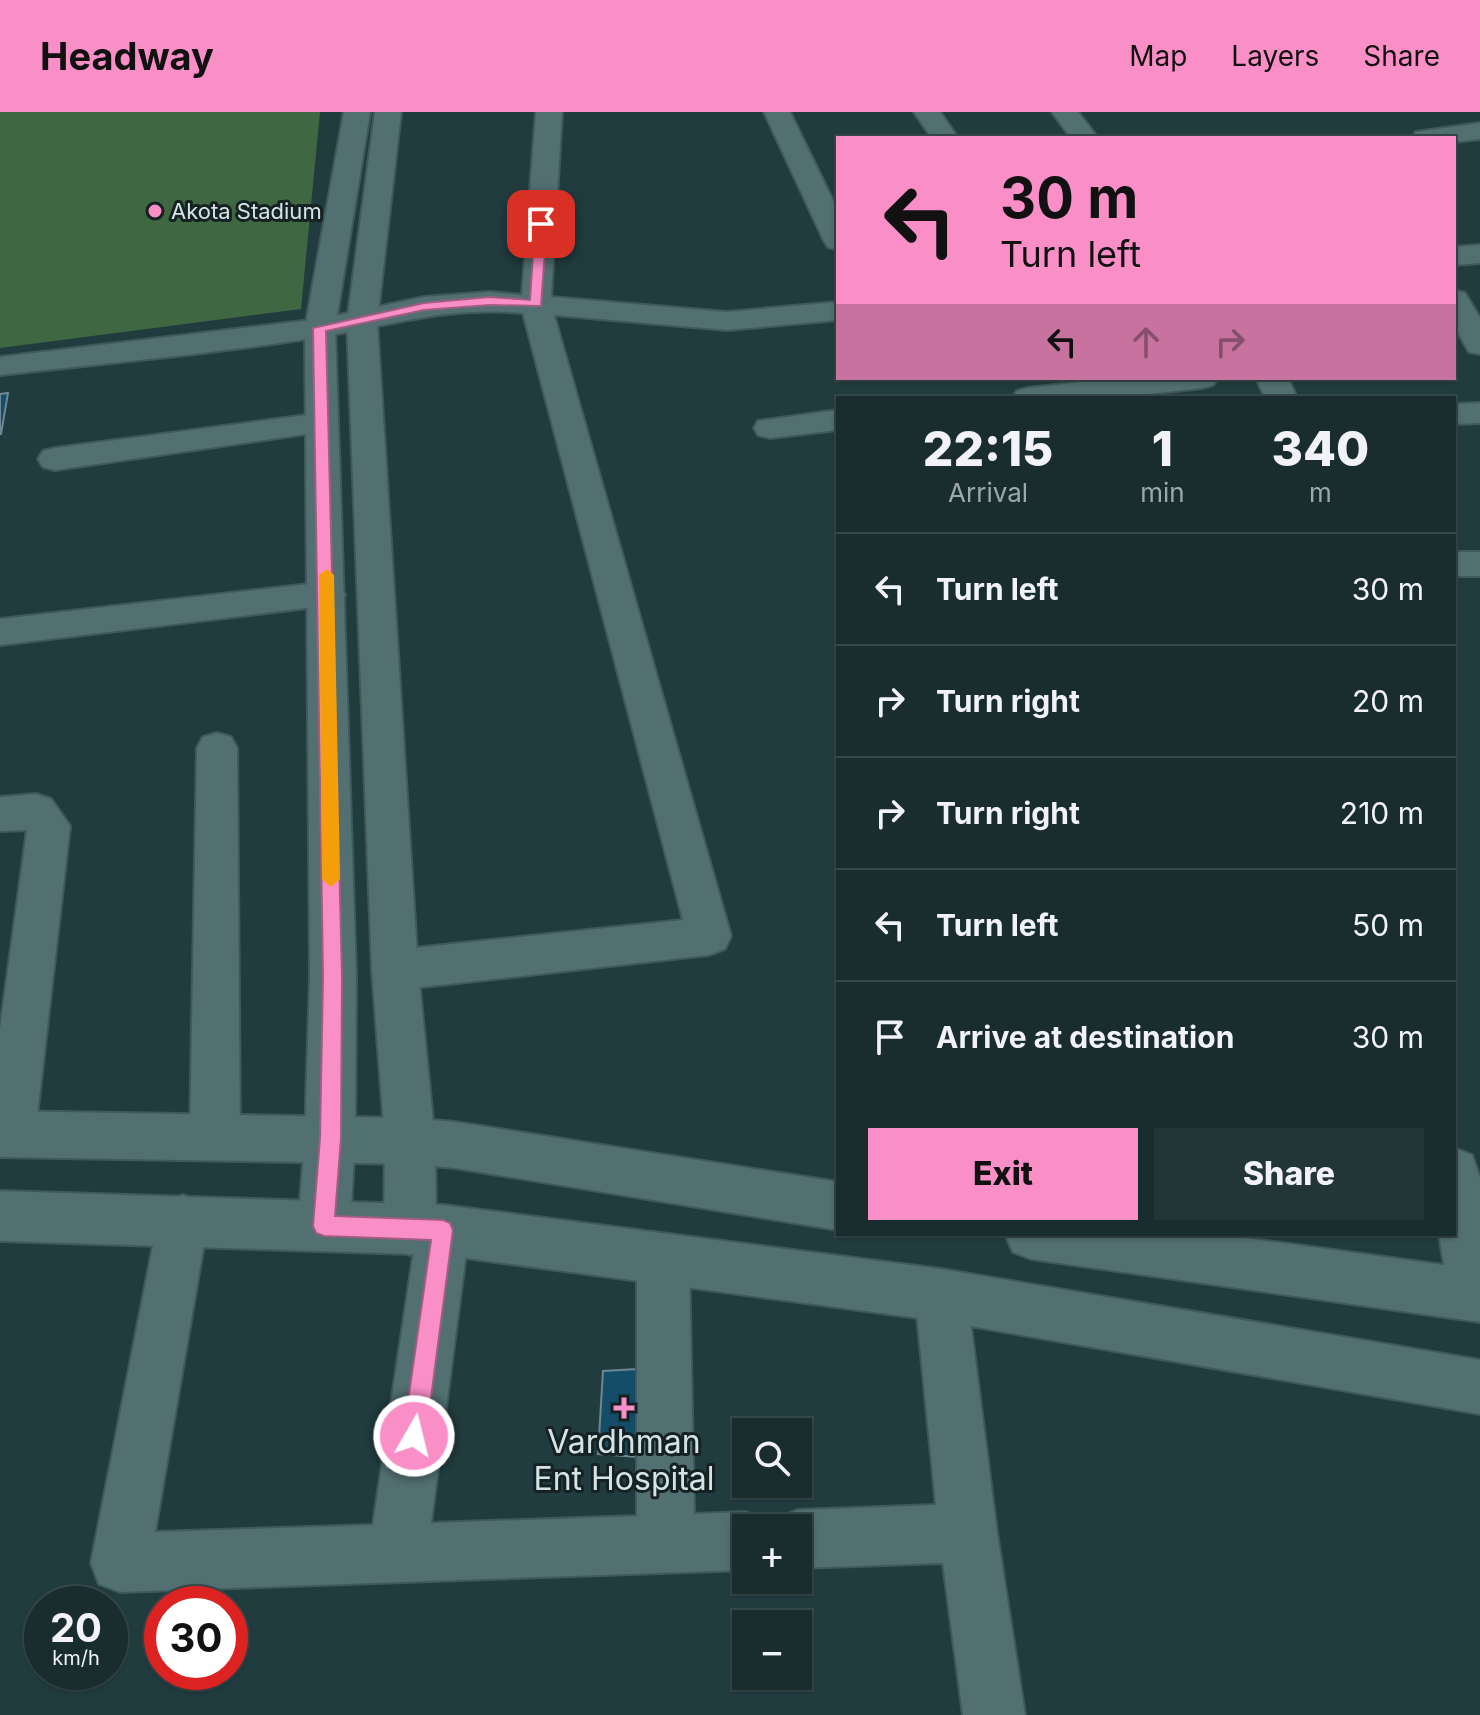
<!DOCTYPE html>
<html lang="en">
<head>
<meta charset="utf-8">
<style>
	:root { --surface:#192d2f; --page:#223537; --text:#f1f3f6; --muted:#9fa8aa; --line:#37494b; --accent:#fa8fc8 }
	body { margin:0; font-family:Inter,sans-serif; background:var(--page); color:var(--text); height:100vh; display:flex; flex-direction:column; font-size:30px; white-space:nowrap }
	* { box-sizing:border-box; margin:0 }
	p { font-size:26px; color:var(--muted) }
	.icon { flex:none; width:44px; height:44px; fill:none; stroke:currentColor; stroke-width:2; stroke-linecap:round; stroke-linejoin:round }
	.map { position:relative; flex:1; overflow:hidden }
	.details { position:absolute; left:836px; top:284px; width:620px; height:840px; display:flex; flex-direction:column; background:var(--surface); border-radius:0px; box-shadow:0 2px 6px #0004,0 0 0 2px var(--line) }
	.details>* { flex:none }
	.top-card { position:absolute; left:836px; top:24px; width:620px; height:244px; border-radius:0px; box-shadow:0 2px 6px #0004,0 0 0 2px var(--line); background:#fa8fc8; color:#111; overflow:hidden }
	.buttons { position:absolute; left:732px; top:1306px; display:grid; gap:16px }
	.buttons a { display:grid; place-items:center; width:80px; height:80px; border-radius:0px; background:var(--surface); box-shadow:0 2px 6px #0004,0 0 0 2px var(--line); font-size:40px }
	.speed { position:absolute; left:24px; top:1474px; display:flex; gap:16px; font-size:40px; font-weight:700; text-align:center }
	.speed>* { display:grid; place-content:center; width:104px; height:104px; border-radius:50%; background:var(--surface); box-shadow:0 2px 6px #0004,0 0 0 2px var(--line); line-height:1 }
	.speed small { font-size:20px; font-weight:400 }
	.speed .limit { border:12px solid #d22; background:#fff; color:#111 }
	.pin { position:absolute; display:grid; place-items:center; width:68px; height:68px; color:#fff; margin:-34px; border-radius:16px; box-shadow:0 4px 12px #0006 }
	.me { position:absolute; width:88px; margin:-44px; rotate:8deg; stroke-linejoin:round; filter:drop-shadow(0 0 6px #0008) }
	.turn { display:flex; align-items:center; gap:28px; height:168px; padding:0 32px; font-size:36px }
	.turn .icon { width:104px; height:104px; stroke-width:2.5 }
	.turn b { display:block; font-size:56px; line-height:68px }
	.lanes { display:flex; align-items:center; height:76px; padding:0 32px; background:#0003; justify-content:center; gap:40px; direction:ltr }
	.lanes .off { opacity:.35 }
	.eta { display:flex; justify-content:space-evenly; align-items:center; height:136px; text-align:center }
	.eta b { font-size:48px; font-weight:800; line-height:56px }
	.action { display:flex; gap:16px; margin-top:auto; padding:16px 32px }
	.action a { flex:1; height:92px; border-radius:0px; background:var(--accent); color:#111; font-size:32px; font-weight:800; line-height:92px; text-align:center }
	.action a+a { background:var(--page); color:var(--text) }
	ul { padding:0; list-style:none }
	li { display:flex; align-items:center; gap:24px; height:112px; padding:0 32px; border-top:2px solid var(--line) }
	li div { flex:1 }
	li b { display:block; font-size:30px }
	li em { font-style:normal }
	header { display:flex; align-items:center; gap:48px; box-sizing:border-box; height:112px; padding:0 40px; background:var(--accent); color:#111 }
	header strong { font-size:38px }
	nav { display:flex; gap:44px; margin-inline-start:auto; font-size:28px }
	.map>svg:first-child { display:block }
	.green { fill:#3f6842 }
	.building { fill:#144d67; stroke:#6f8794; stroke-width:2 }
	.lines { fill:none; stroke-linecap:round; stroke-linejoin:round }
	.minor-casing { stroke:#40595c; stroke-width:4 }
	.tertiary-casing { stroke:#40595c; stroke-width:4 }
	.secondary-casing { stroke:#40595c; stroke-width:4 }
	.minor { fill:#526f71; fill-rule:evenodd }
	.tertiary { fill:#526f71; fill-rule:evenodd }
	.secondary { fill:#526f71; fill-rule:evenodd }
	.route { fill:#fa8fc8; stroke:#a25d82; stroke-width:2 }
	.slow { fill:#f59e0b }
	.poi-dot { fill:#fa8fc8; stroke:#152122; stroke-width:3 }
	.labels { text-anchor:middle; stroke-width:6; stroke-linejoin:round; paint-order:stroke }
	.far-poi-label { font-size:22px; fill:#d4e4e6; stroke:#152122; text-anchor:start }
	.near-poi-label { font-size:32px; fill:#d4e4e6; stroke:#152122 }
</style>
</head>
<body>
<header>
<strong>Headway</strong>
<nav><a>Map</a><a>Layers</a><a>Share</a></nav>
</header>
<div class="map">
<svg width="1480" height="1603" viewBox="0 0 1480 1603">
	<rect width="100%" height="100%" fill="#213c3f"/>
	<!-- green -->
	<path class="green" d="M0,0H320L301,197L0,236Z"/>
	<!-- building -->
	<g class="building">
		<path d="M8,281L1,322H0V282Z"/>
		<path d="M655,1256L651,1346L598,1342L603,1259Z"/>
	</g>
	<g class="lines">
		<defs>
			<g id="minor">
				<path d="M536,0H562L551,185L727,200L838,190V208L727,218L554,203L731,824L725,837L709,843L395,878L379,872L372,858L379,844L395,838L683,808L523,201C446,194 393,213 319,225C214,242 106,251 0,263V245L320,207L424,185L490,180L522,183Z"/>
				<path d="M764,0H790L838,99V138L828,135L824,129Z"/>
				<path d="M914,0H940L958,26H932Z"/>
				<path d="M1052,0H1078L1098,26H1071Z"/>
				<path d="M1480,11V27L1454,30V26H1412L1416,20Z"/>
				<path d="M1480,133V151L1454,153V135Z"/>
				<path d="M1454,178L1465,181L1480,206V242L1469,240L1454,214Z"/>
				<path d="M1117,266H1218L1213,273L1202,276L1113,286H1012L1017,279L1028,276Z"/>
				<path d="M1256,266H1288L1297,286H1265Z"/>
				<path d="M1480,291V311L1454,312V292Z"/>
				<path d="M838,298V318L770,326L758,323L754,316L758,309Z"/>
				<path d="M322,301L334,304L338,311L334,318L55,358L43,355L38,347L43,339L55,336Z"/>
				<rect x="1454" y="440" width="26" height="24"/>
				<path d="M327,470L340,474L345,483L340,492L0,533V507Z"/>
				<path d="M217,621L231,625L237,636L240,1025L232,1041L215,1048L198,1041L190,1025L197,636L203,625Z"/>
				<path d="M36,682L51,687L70,714L35,1022L27,1038L10,1045L0,1041V917L27,718L0,719V685Z"/>
				<path d="M1454,1036L1472,1043L1480,1066V1207L1475,1209L1456,1202L1449,1183L1439,1122H1454Z"/>
				<path d="M183,1083L201,1090L208,1108L155,1420L373,1413L417,1118L425,1100L443,1093L461,1100L469,1118L431,1411L637,1404V1148L645,1130L663,1122L681,1130L689,1148L694,1402L746,1400L767,1408L770,1416H746V1458L120,1480L99,1472L91,1451L158,1108L165,1090Z"/>
				<path d="M941,1157L960,1164L967,1183L997,1421L1025,1603H963L943,1451L798,1456V1416H773L777,1406L798,1398L936,1393L915,1183L922,1164Z"/>
			</g>
			<g id="tertiary">
				<path d="M344,0H370L335,216L356,865L355,1026L350,1114L342,1132L324,1139L306,1132L298,1114L305,1026L310,865L305,216Z"/>
				<path d="M375,0H401L377,210L418,858L435,1029L436,1118L428,1136L410,1143L392,1136L384,1118L385,1029L372,858L347,210Z"/>
			</g>
			<g id="secondary">
				<path d="M0,999L410,1006L455,1010L838,1070V1118L455,1056L410,1052L0,1045Z"/>
				<path d="M0,1079L443,1093L941,1157L1480,1248V1302L941,1209L443,1143L0,1129Z"/>
				<path d="M1005,1122H1216L1480,1158V1210L1031,1147L1013,1140Z"/>
			</g>
		</defs>
		<!-- minor casing -->
		<use href="#minor" class="minor-casing"/>
		<!-- tertiary casing -->
		<use href="#tertiary" class="tertiary-casing"/>
		<!-- secondary casing -->
		<use href="#secondary" class="secondary-casing"/>
		<!-- minor -->
		<use href="#minor" class="minor"/>
		<!-- tertiary -->
		<use href="#tertiary" class="tertiary"/>
		<!-- secondary -->
		<use href="#secondary" class="secondary"/>
	</g>
	<!-- route -->
	<path class="route" d="M541,108L547,112L541,194L490,193L424,198L326,219L342,865L341,1026L335,1104L443,1108L450,1111L453,1118L426,1324L423,1332L414,1336L406,1332L403,1324L431,1128L324,1124L316,1121L313,1114L320,1026L323,865L313,216L424,191L490,185L530,188L535,112Z"/>
	<!-- slow -->
	<path class="slow" d="M327,457L334,463L340,767L331,775L322,767L319,463Z"/>
	<!-- markers -->
	<g class="poi-dot">
		<circle cx="155" cy="99" r="8"/>
		<path d="M620 1284h8v8h8v8h-8v8h-8v-8h-8v-8h8z"/>
	</g>
	<g class="labels">
		<!-- far-poi labels -->
		<g class="far-poi-label">
			<text x="171" y="107">Akota Stadium</text>
		</g>
		<!-- near-poi labels -->
		<g class="near-poi-label">
			<text x="624" y="1341">Vardhman<tspan x="624" dy="37">Ent Hospital</tspan></text>
		</g>
	</g>
</svg>
<div class="buttons">
<a><svg class="icon" aria-label="search" viewBox="0 0 24 24"><circle cx="10" cy="10" r="6"/><path d="M15 15l6 6"/></svg></a>
<a>+</a>
<a>−</a>
</div>
<div class="speed"><div>20<small>km/h</small></div><div class="limit">30</div></div>
<div class="pin" style="left:541px;top:112px;background:#d93025"><svg class="icon" aria-label="arrive" viewBox="0 0 24 24"><path d="M6 21V4h12l-3 4 3 4H6"/></svg></div>
<svg class="me" style="left:414px;top:1324px" viewBox="-20 -20 40 40"><circle r="17" fill="#fa8fc8" stroke="#fff" stroke-width="3"/><path d="M0-11L8 9 0 5-8 9z" fill="#fff"/></svg>
<div class="top-card">
<div class="turn"><svg class="icon" aria-label="left" viewBox="0 0 24 24"><path d="M17 20v-9H6M10 6l-5 5 5 5"/></svg><div><b>30 m</b>Turn left</div></div>
<div class="lanes"><svg class="icon" aria-label="left" viewBox="0 0 24 24"><path d="M17 20v-9H6M10 6l-5 5 5 5"/></svg><svg class="icon off" aria-label="ahead" viewBox="0 0 24 24"><path d="M12 20V5M6 11l6-6 6 6"/></svg><svg class="icon off" aria-label="right" viewBox="0 0 24 24"><path d="M7 20v-9h11M14 6l5 5-5 5"/></svg></div>
</div>
<section class="details">
<div class="eta">
<div><b>22:15</b><p>Arrival</p></div>
<div><b>1</b><p>min</p></div>
<div><b>340</b><p>m</p></div>
</div>
<ul>
<li><svg class="icon" aria-label="left" viewBox="0 0 24 24"><path d="M17 20v-9H6M10 6l-5 5 5 5"/></svg><div><b>Turn left</b></div><em>30 m</em></li>
<li><svg class="icon" aria-label="right" viewBox="0 0 24 24"><path d="M7 20v-9h11M14 6l5 5-5 5"/></svg><div><b>Turn right</b></div><em>20 m</em></li>
<li><svg class="icon" aria-label="right" viewBox="0 0 24 24"><path d="M7 20v-9h11M14 6l5 5-5 5"/></svg><div><b>Turn right</b></div><em>210 m</em></li>
<li><svg class="icon" aria-label="left" viewBox="0 0 24 24"><path d="M17 20v-9H6M10 6l-5 5 5 5"/></svg><div><b>Turn left</b></div><em>50 m</em></li>
<li><svg class="icon" aria-label="arrive" viewBox="0 0 24 24"><path d="M6 21V4h12l-3 4 3 4H6"/></svg><div><b>Arrive at destination</b></div><em>30 m</em></li>
</ul>
<div class="action"><a>Exit</a><a>Share</a></div>
</section>
</div>
</body>
</html>
